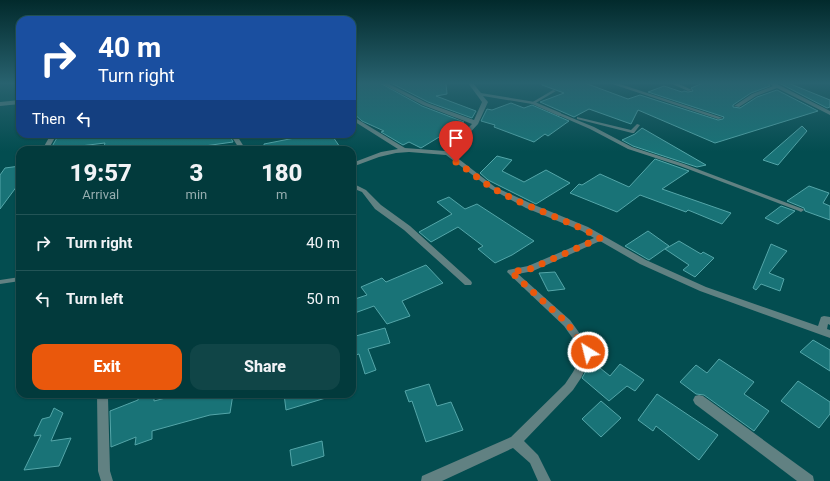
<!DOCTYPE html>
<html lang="en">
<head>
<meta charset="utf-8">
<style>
	:root { --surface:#023a3c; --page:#104547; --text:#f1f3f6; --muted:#96adaf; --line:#235456; --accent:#ea580c }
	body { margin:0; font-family:Roboto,sans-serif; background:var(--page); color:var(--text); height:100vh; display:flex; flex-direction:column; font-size:15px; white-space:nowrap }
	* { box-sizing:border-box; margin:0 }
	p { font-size:13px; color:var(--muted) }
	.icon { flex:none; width:22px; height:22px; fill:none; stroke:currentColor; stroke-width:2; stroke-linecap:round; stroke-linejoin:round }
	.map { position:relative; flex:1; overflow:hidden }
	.details { position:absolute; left:16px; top:146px; width:340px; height:252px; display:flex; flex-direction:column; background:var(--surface); border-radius:12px; box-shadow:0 1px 3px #0004,0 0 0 1px var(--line) }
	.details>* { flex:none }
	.banner { position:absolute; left:16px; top:16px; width:340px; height:122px; border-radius:12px; box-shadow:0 1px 3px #0004,0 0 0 1px var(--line); background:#1a4fa0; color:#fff; overflow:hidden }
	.pin { position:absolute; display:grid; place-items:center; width:34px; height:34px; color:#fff; margin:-41px -17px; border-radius:50% 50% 50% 0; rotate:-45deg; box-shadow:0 0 4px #0007 }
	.pin .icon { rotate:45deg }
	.me { position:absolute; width:44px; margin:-22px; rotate:324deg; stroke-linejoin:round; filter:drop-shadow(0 0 3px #0008) }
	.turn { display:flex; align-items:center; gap:14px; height:84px; padding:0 16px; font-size:18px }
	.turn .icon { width:52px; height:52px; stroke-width:2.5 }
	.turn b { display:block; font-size:28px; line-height:34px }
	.then { display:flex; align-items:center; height:38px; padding:0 16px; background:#0003; gap:8px; font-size:15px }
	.eta { display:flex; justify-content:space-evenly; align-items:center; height:68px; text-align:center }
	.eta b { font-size:24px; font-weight:800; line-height:28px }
	.cta { display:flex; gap:8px; margin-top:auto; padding:8px 16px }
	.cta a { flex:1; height:46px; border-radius:12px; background:var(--accent); color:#fff; font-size:16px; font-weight:800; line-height:46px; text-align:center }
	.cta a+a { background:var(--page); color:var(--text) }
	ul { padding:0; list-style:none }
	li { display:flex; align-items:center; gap:12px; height:56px; padding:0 16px; border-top:1px solid var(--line) }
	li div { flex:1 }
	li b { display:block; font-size:15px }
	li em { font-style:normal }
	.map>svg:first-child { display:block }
	.building { fill:#197377; stroke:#54a6a9 }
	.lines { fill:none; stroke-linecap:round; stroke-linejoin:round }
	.service { fill:#618182; fill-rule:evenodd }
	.minor { fill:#618182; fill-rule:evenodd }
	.route { stroke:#ea580c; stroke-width:7; stroke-dasharray:0 12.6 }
</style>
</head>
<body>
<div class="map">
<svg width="830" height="481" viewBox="0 0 830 481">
	<rect width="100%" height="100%" fill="#034d50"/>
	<!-- building -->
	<g class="building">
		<path d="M361,83H380L422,106L464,122L421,148L409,142L403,145L381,132L384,131L362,121L352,112V86Z"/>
		<path d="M391,83H446L447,94L436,96L476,111L472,118L428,102Z"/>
		<path d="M542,83H585L628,99L640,95L718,120L723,119L724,117L648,92L664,86L682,92L684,91L688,92L693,91L691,88L703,83H768L770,86L751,93L733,105V107L740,108L757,97L777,90L818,111L715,143L638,110L631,124L589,109L574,117L540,102L564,93L542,85Z"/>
		<path d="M779,83H788L830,100V107L827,108Z"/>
		<path d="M511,103L524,108L532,105L569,121L548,136L545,134L534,142L494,127L495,125L481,121L487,109L492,110Z"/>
		<path d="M802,126L807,131L778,165L763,160Z"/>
		<path d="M642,128L706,165L697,167L633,146L622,140L635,134Z"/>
		<path d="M71,134H184V136L200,134H229L233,142L176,150H103L105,143L72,147L71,150H50L58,136Z"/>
		<path d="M315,134H331L342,150H264V144Z"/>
		<path d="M497,156L512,160L502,171L524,182L546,170L570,183L536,204L488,180L480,173Z"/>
		<path d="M655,159L689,171L662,189L731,213L722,224L688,210L686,212L640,195L617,212L570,193L579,184L582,185L600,174L629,187Z"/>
		<path d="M20,166V182L0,209V175L5,168Z"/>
		<path d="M809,186L829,193L823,203L830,206V220L805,211L804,208L787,201Z"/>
		<path d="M449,197L465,209L477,204L534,241L512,255L495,263L478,249L483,246L458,227L431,242L419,232L452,214L437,202Z"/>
		<path d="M781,206L795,211L778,224L765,218Z"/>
		<path d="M648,231L669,246L649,260L625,246Z"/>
		<path d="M679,241L701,254L703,252L714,258L695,277L683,270L689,265L665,249Z"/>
		<path d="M771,244L787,251L769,273L784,279L780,291L761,284L756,290L753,288Z"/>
		<path d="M426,265L443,283L402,301L410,316L387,324L374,306L352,314V300L367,295L361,287L382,278L386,282Z"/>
		<path d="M555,272L565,289L548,291L539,273Z"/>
		<path d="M385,328L390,343L368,349L376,370L365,374L359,354L352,356V337Z"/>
		<path d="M813,340L830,350V371L800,352Z"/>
		<path d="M719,359L754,382L744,394L769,411L754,431L704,395L696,394L680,382L696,365L707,373Z"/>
		<path d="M595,364L610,376L620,364L644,380L635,391L627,386L609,401L582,378L586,371Z"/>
		<path d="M798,381L830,402V414L819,428L781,401Z"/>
		<path d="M429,384L437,406L451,402L463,430L426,442L412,401L409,402L405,391Z"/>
		<path d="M144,394H154V401L181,394H233L230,413L210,415L152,431V439L135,445L136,437L111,447L110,411L138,400L139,396Z"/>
		<path d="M284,394H329V397L286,410Z"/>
		<path d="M657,394L718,435L699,460L656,426L653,431L638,420Z"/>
		<path d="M601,401L621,418L601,437L582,419Z"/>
		<path d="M54,408L63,413L51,441L71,438L59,466L24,470L41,435L34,436L42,419L50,417Z"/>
		<path d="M322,441L324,456L292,466L290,450Z"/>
	</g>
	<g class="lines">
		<!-- service -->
		<g class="service">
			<path d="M352,83H356L352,85Z"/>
			<path d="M553,90L556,91L534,104L531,103Z"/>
			<path d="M558,113H560L594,127L632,147L684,164L803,209L804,210L801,212L799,211L680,166L628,149L590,129L558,115Z"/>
			<path d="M577,117L631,130L637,124L640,125L634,133H632L577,119Z"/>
			<path d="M20,277V281L0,284V280Z"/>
		</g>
		<!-- minor -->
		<g class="minor">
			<path d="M381,83H387L427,103L474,120L482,102L468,83H473L481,93L535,102L561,113V115L559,116L532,104L483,96L488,102L478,124L451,153L495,187L532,204L588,227L646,260L706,287L818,326L821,317L824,316L830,317V325L828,324L827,329L830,330V338L700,291L640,264L600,241L533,271L518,274L570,320L593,352L581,378L573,390L524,441L538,455L551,481H538L530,463L513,448L442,481H421L422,476L511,437L565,384L573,372L583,353L564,326L507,272L508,270L528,266L594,238L582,231L526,208L491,189L446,155L409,152L396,153L379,157L352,167V163L381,152L398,149L352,120V116L405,148L445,151L472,124L423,105Z"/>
			<path d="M609,83H617L723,118L718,119Z"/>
			<path d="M670,83H677L692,90L688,91Z"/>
			<path d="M769,83H775L830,111V115L777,88L756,96L739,107L734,106L752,94L773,86Z"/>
			<path d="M20,100V104L0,106V102Z"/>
			<path d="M51,134H57L48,150H42Z"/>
			<path d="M230,134H236L246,150H240Z"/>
			<path d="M352,183L366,190L381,205L410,226L471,281L472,283L471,285H465L404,230L375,209L362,192L352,188Z"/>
			<path d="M97,394H110L108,398L110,471L113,481H101L98,471Z"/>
			<path d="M699,395L703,396L813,476L814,481H797L695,404L693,400L695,396Z"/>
		</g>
	</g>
	<!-- sky -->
	<linearGradient id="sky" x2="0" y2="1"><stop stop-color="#022a2c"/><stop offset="0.55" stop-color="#28626f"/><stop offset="1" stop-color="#28626f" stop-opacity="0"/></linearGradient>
	<rect width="830" height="151" fill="url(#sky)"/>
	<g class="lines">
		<!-- route -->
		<path class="route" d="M456,162C469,170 481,181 494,189C528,208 566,219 600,238L530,269L511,272L567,323L588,352"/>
	</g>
</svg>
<div class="pin" style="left:456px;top:162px;background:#d93025"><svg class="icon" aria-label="arrive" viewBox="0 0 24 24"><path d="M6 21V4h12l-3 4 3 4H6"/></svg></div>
<svg class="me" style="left:588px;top:352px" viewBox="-20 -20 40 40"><circle r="17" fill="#ea580c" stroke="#fff" stroke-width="3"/><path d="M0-11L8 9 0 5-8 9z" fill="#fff"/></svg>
<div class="banner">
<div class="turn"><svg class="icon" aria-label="right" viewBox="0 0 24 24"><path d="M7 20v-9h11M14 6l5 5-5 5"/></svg><div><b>40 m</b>Turn right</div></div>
<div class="then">Then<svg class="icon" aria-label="left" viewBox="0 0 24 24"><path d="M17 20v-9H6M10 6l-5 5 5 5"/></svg></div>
</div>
<section class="details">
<div class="eta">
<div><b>19:57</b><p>Arrival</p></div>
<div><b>3</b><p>min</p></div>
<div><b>180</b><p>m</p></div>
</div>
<ul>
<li><svg class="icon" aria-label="right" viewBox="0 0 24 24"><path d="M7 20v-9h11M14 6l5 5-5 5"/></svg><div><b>Turn right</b></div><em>40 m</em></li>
<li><svg class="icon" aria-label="left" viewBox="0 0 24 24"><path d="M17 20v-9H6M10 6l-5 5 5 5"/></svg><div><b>Turn left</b></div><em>50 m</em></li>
</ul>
<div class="cta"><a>Exit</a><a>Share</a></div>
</section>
</div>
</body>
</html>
